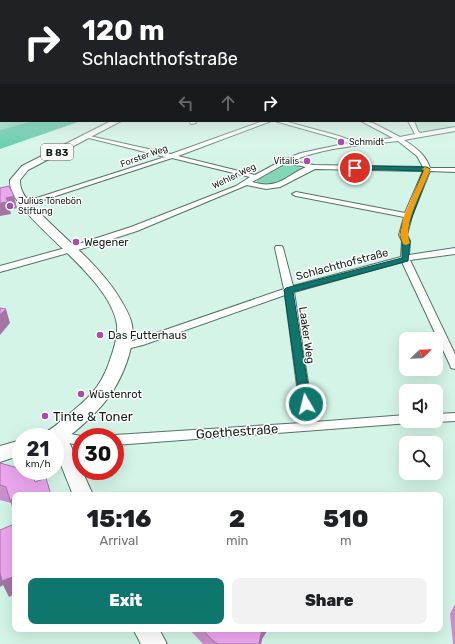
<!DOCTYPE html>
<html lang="en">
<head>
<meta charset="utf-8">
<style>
	:root { --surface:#fff; --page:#f2f2f2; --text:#202124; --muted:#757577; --accent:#0f766e }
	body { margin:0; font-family:Rubik,sans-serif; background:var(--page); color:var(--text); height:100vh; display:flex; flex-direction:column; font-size:15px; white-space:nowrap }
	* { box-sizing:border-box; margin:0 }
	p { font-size:13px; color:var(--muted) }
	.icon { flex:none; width:22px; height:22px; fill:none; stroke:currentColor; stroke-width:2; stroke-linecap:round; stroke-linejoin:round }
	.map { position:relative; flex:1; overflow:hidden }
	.sheet { position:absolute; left:12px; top:492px; width:431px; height:140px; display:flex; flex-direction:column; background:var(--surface); border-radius:8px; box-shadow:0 4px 16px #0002 }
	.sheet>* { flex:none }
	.hud { position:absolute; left:0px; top:0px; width:455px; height:122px; box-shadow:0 4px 16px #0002; background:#202124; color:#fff; overflow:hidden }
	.needle { width:26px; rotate:67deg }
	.controls { position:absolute; left:399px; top:332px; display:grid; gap:8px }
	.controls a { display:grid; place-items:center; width:44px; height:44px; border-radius:8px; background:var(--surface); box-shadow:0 4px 16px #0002; font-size:20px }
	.speed { position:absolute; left:12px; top:428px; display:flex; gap:8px; font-size:20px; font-weight:700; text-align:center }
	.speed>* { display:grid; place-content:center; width:52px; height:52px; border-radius:50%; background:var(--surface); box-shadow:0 4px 16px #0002; line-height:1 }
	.speed small { font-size:10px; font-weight:400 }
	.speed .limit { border:6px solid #d22; background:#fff; color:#111 }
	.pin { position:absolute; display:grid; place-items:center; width:34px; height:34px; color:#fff; margin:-17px; border:2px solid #fff; border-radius:50%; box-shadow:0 1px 4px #0007 }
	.me { position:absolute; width:44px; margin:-22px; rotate:352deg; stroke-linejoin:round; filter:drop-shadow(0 0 3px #0008) }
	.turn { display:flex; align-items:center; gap:14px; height:84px; padding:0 16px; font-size:18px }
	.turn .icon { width:52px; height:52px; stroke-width:2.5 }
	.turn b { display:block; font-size:28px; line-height:34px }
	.lanes { display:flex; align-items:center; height:38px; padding:0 16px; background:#0003; justify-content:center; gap:20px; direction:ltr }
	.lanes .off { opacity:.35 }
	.eta { display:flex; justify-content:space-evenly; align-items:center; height:68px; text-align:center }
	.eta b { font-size:24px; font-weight:800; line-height:28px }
	.primary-button { display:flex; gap:8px; margin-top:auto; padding:8px 16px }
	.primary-button a { flex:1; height:46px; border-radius:8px; background:var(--accent); color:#fff; font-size:16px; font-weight:800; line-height:46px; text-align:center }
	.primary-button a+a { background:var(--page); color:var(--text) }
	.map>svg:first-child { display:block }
	.built { fill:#c1ecdb }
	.green { fill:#82d5b7 }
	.water { fill:#49c39d }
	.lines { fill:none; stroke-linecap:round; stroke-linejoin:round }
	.street-casing { stroke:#547266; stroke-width:2 }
	.secondary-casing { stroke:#547266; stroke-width:2 }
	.primary-casing { stroke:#547266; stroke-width:2 }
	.street { fill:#fff; fill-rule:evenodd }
	.secondary { fill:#fff; fill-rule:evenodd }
	.primary { fill:#fff; fill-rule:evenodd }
	.wall { fill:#ca8fcd }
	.shaded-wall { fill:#a474a7 }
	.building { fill:#eba6ee; stroke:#a474a7 }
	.route { fill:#0f766e; stroke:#0a4d48 }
	.slow { fill:#f59e0b }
	.poi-dot { fill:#ab4ab1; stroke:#fff; stroke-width:1.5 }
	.labels { text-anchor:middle; stroke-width:3; stroke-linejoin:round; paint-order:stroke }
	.far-poi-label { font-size:9px; fill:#131f1a; stroke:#fff; text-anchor:start }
	.far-street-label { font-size:9px; fill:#131f1a; stroke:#fff }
	.shield { fill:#fff; stroke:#5a625f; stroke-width:1 }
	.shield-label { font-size:10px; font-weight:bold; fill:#131f1a }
	.poi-label { font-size:11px; fill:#131f1a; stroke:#fff; text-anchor:start }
	.street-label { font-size:11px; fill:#131f1a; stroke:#fff }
	.near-poi-label { font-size:13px; fill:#131f1a; stroke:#fff; text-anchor:start }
	.near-street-label { font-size:13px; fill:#131f1a; stroke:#fff }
</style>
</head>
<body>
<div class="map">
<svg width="455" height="644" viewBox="0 0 455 644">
	<rect width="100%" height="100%" fill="#d3f4e7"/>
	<!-- built -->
	<path class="built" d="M411,121H452L455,127L420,136Z"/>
	<!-- green -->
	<g class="green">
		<path d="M0,104L1,121H32L0,130Z"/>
		<path d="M283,164L297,165L301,169L276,185L259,184L257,182V179Z"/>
	</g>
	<!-- water -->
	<path class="water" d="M32,121H81L0,149V130Z"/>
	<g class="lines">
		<defs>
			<g id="street">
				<rect x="0" y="89" width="1" height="2"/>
				<rect x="0" y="101" width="1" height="4"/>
				<path d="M189,121H195L196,123L191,124Z"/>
				<path d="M263,121H271L178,156L255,175L283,160L301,153L348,143L335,138L275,121H284L339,136L355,142L393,138L361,121L373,123L400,137L415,134L408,121H414L418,131L420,133L455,127V131L404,140C415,147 426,155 430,168H455V172L430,171L412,216L407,235L410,241L409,255L455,248V254L410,260L455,354V369L451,368L450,365L402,262L294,292L314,422L406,415V421H412L410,423L115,445V437H110L115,435L302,423L285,295L143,345L123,350L118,347L119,345L136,340L284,289L275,248L276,246H282L283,248L293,286L401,257L402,241L399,235L404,217L296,196L292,194L296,192L405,213L423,171L315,169L280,187L266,189L247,185L137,231L75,251L0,272V266L69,247L131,227L236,186L250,177L172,158L28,205H25L21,203L165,157L85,137V135L171,154ZM398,141L417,156L423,167L314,165L292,161C325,147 363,145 398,141ZM286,163L306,167C284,177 278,190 252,182Z"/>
				<path d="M455,413V421L436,422L432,421H436V414Z"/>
				<path d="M55,431L86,437H81V445L55,441V437L49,436L51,433Z"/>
			</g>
			<g id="secondary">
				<path d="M55,429L61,431L70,444L93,495H73L55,450V437L46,436L49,431Z"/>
				<path d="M133,629H159L167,644H141Z"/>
			</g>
			<g id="primary">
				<path d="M111,121H121L28,170L20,180C19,193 31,205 40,213C66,240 96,262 117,294C123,304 130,314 132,325C135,346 124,373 113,391C103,407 72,438 55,444V437H44L46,432C53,428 58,424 63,419C85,401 99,391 109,363C113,351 118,338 117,325C110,272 6,214 10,180L22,166Z"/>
				<path d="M21,440V455L0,462V446Z"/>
			</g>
		</defs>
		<!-- street casing -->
		<use href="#street" class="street-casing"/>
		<!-- secondary casing -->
		<use href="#secondary" class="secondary-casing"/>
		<!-- primary casing -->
		<use href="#primary" class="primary-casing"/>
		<!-- street -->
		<use href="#street" class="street"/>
		<!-- secondary -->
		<use href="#secondary" class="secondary"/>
		<!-- primary -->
		<use href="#primary" class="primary"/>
	</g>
	<!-- wall -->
	<g class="wall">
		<path d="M0,463L15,495V514L11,503L0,500Z"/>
		<path d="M455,604V644H453L450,614Z"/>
		<path d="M189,629H267V631L262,639L261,644H203Z"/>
	</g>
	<!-- shaded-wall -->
	<g class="shaded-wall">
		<path d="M14,196L17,208L10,210L11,214L0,216V203L6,198Z"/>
		<path d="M6,309L10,323L0,335V315Z"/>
		<path d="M15,498V514L10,500Z"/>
		<path d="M0,571L15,576V594L9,597L3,585L0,587Z"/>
		<path d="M262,629H267V631L262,639L261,644H259Z"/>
	</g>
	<!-- building -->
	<g class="building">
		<path d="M9,186L14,196L6,198L8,202L0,203V188Z"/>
		<path d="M0,308L6,309L0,315Z"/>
		<path d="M0,463L18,468L21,466V471H31L35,482L46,478L51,495H15V498L10,500L6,487L0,485Z"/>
		<path d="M15,520V576L2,581L0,573V530L12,525Z"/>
		<path d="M202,629H262L259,644H218L211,639Z"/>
	</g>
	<!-- sky -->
	<linearGradient id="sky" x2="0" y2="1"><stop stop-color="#68baca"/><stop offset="0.45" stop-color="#ebfaf4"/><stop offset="1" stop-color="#ebfaf4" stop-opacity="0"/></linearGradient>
	<rect width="455" height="164" fill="url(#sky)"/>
	<!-- route -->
	<path class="route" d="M355,166L427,167L430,169L409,225L407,235L410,241L408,261L293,292L311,404L309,406H302L300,404L284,290L286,288L402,258V241L400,235L402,225L423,171L353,169V167Z"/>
	<!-- slow -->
	<path class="slow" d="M425,167L430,169C424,190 402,222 410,243L406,245L403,244L400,235L404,216L422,175L424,170L422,169Z"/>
	<!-- markers -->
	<g class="poi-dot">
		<circle cx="341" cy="142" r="4"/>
		<circle cx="307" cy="161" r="4"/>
		<circle cx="10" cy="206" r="4"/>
		<circle cx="76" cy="242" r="4"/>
		<circle cx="100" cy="335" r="4"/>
		<circle cx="81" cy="394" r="4"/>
		<circle cx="45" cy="416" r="4"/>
	</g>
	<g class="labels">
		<!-- far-poi labels -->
		<g class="far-poi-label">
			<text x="349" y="145">Schmidt</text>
			<text x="299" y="164" text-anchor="end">Vitalis</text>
			<text x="18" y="204">Julius Tönebön<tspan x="18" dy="10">Stiftung</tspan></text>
		</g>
		<!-- far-street labels -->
		<g class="far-street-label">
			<text transform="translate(144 156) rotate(-20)" y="3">Forster Weg</text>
			<text transform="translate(234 176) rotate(-26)" y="3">Wehler Weg</text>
		</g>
		<!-- shield labels -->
		<rect class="shield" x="41" y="144" width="32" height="16" rx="3"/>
		<g class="shield-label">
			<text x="57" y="156">B 83</text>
		</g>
		<!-- poi labels -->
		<g class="poi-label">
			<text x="84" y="246">Wegener</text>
			<text x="108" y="339">Das Futterhaus</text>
			<text x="89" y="398">Wüstenrot</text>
		</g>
		<!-- street labels -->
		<g class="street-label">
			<text transform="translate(342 264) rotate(-15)" y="4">Schlachthofstraße</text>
			<text transform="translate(307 335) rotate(82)" y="4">Laaker Weg</text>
		</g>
		<!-- near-poi labels -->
		<g class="near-poi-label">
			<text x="53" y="421">Tinte &amp; Toner</text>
		</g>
		<!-- near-street labels -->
		<g class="near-street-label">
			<text transform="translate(237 431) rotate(-4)" y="5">Goethestraße</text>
		</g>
	</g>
</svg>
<div class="controls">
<a><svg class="needle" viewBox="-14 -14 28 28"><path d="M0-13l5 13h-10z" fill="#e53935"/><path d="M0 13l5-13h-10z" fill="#757577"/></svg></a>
<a><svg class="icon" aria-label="sound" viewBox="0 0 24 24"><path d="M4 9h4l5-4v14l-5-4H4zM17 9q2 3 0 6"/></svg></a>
<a><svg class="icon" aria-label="search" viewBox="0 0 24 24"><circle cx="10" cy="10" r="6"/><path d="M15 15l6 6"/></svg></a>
</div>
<div class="speed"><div>21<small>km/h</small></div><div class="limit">30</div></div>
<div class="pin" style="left:355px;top:168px;background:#d93025"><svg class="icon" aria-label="arrive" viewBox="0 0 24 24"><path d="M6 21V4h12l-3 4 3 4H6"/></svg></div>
<svg class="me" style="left:306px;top:404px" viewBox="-20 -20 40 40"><circle r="17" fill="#0f766e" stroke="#fff" stroke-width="3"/><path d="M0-11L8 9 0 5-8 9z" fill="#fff"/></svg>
<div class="hud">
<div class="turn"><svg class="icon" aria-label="right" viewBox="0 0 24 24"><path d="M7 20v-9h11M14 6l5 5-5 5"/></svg><div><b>120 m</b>Schlachthofstraße</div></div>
<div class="lanes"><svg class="icon off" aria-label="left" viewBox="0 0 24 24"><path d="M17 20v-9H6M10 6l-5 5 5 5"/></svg><svg class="icon off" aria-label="ahead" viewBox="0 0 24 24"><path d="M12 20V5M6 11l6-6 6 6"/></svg><svg class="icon" aria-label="right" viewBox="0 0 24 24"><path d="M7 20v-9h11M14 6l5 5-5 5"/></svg></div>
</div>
<section class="sheet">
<div class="eta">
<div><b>15:16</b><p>Arrival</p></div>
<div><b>2</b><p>min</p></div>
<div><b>510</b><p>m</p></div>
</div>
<div class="primary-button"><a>Exit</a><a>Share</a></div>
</section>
</div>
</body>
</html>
